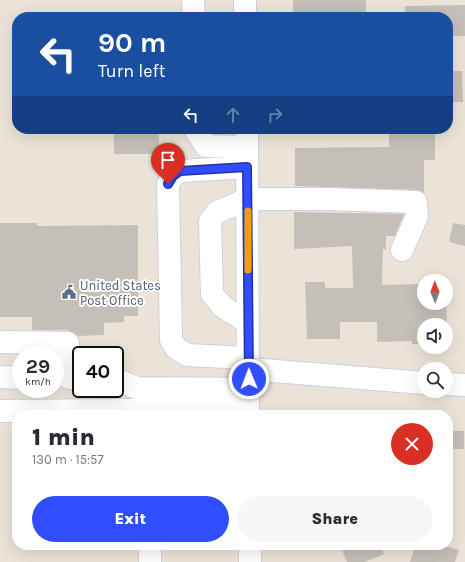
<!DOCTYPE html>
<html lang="en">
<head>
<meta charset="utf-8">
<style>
	:root { --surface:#fff; --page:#f7f7f7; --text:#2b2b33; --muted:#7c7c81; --accent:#304dff }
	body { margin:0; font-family:Karla,sans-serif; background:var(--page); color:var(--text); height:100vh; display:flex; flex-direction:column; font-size:15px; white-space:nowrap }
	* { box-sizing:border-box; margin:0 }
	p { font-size:13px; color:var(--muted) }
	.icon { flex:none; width:22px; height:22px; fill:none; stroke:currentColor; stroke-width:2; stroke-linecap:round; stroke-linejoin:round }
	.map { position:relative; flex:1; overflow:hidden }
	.side { position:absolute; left:12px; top:410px; width:441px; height:140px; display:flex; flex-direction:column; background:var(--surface); border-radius:16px; box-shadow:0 4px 16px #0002 }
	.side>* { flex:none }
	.top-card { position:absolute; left:12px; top:12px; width:441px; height:122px; border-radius:16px; box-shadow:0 4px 16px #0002; background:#1a4fa0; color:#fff; overflow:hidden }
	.needle { width:26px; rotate:359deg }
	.tools { position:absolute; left:417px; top:274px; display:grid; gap:8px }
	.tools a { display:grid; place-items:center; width:36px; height:36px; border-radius:50%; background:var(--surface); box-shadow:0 4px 16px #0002; font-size:20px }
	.speed { position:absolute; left:12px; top:346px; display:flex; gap:8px; font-size:20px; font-weight:700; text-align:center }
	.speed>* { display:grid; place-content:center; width:52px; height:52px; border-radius:50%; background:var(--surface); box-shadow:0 4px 16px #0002; line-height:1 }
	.speed small { font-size:10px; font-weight:400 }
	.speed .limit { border:2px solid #111; border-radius:6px; background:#fff; color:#111 }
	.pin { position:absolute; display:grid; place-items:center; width:34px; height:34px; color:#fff; margin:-41px -17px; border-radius:50% 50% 50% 0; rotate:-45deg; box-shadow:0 0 4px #0007 }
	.pin .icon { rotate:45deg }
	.me { position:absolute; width:44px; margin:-22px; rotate:359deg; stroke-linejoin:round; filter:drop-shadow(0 0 3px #0008) }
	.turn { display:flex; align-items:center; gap:14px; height:84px; padding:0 20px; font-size:18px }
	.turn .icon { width:52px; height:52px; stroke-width:2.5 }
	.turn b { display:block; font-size:28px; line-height:34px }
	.lanes { display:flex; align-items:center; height:38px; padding:0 20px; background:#0003; justify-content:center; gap:20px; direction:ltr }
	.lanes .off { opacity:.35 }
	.round { display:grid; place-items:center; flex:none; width:42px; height:42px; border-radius:21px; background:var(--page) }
	.head { display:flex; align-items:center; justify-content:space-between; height:68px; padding:0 20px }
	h1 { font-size:24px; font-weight:800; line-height:30px }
	.primary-button { display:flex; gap:8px; margin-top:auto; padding:8px 20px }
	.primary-button a { flex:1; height:46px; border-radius:24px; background:var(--accent); color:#fff; font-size:16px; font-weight:800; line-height:46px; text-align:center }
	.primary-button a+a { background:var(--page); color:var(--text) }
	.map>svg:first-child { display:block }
	.building { fill:#c5c0b7 }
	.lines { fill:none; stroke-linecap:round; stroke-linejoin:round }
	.minor-casing { stroke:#cdd0e1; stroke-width:24 }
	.minor { stroke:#fff; stroke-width:22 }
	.route-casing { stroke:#1f32a6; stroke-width:10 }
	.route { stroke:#304dff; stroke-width:7 }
	.slow { stroke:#f59e0b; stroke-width:7 }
	.labels { text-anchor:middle; stroke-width:4; stroke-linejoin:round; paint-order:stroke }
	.service-label { font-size:13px; fill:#4e5e75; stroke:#fff; text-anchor:start }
</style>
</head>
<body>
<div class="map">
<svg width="465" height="562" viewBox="0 0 465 562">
	<rect width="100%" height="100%" fill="#ebe3d7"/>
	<!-- building -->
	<g class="building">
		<rect x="293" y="0" width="73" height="17"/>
		<path d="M465,5V36H448V17H405V6Z"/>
		<path d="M448,71H462L463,102H448Z"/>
		<rect x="114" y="129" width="45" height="25"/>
		<path d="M389,129H435V160H424V193L416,190L295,186V148L389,147Z"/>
		<path d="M294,212L404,214L395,236H386V249H383L382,285L422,284L421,287H424V303H446V291L447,323H424V344H412V341L377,342V322H340V339H307L305,282H325V288H353L352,246L294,249Z"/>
		<path d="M0,223H37V226L138,225V316H124V322L104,323V335L78,336L68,330H32V317H0Z"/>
		<path d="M453,223L465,225V246L449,242Z"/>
		<rect x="448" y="431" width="16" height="18"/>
		<path d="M340,545H380L384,554L364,562H347Z"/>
		<path d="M416,545H442L459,550L455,562H410Z"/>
	</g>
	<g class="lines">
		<defs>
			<g id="minor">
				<path d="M193,0L194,17"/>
				<path d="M245,0V17"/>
				<path d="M195,129L206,146L247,147"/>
				<path d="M247,129L248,415"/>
				<path d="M247,167L180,171L173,176L168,184L171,340L176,348L187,355L248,358"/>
				<path d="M248,322L223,307L212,294L210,221L217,212L248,199H328L416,202L417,216L402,250"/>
				<path d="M0,342L68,343L69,378H81"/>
				<path d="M249,369L424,383"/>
				<path d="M0,377L21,378"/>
				<path d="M115,379L137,388L248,389"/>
				<path d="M446,384L465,385"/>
				<path d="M0,411L248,409"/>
				<path d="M150,562V545"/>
				<path d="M250,562V545"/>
			</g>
		</defs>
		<!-- minor casing -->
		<use href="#minor" class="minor-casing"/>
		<!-- minor -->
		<use href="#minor" class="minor"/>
	</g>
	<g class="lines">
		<defs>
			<path id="route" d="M168,184L173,176L180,171L247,167L249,379"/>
		</defs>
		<!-- route casing -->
		<use href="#route" class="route-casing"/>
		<!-- route -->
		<use href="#route" class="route"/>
		<!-- slow -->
		<path class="slow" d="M248,270V211"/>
	</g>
	<!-- icons -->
	<defs>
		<symbol id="civic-bare" viewBox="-9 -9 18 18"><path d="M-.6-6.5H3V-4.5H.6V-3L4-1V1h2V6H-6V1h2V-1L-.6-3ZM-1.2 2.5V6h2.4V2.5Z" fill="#5c6f8a" stroke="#fff" stroke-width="2.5" paint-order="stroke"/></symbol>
	</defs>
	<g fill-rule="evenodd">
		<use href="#civic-bare" x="59" y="282" width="20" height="20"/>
	</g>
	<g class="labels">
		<!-- service labels -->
		<g class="service-label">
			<text x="80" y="290">United States<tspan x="80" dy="15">Post Office</tspan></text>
		</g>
	</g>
</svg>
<div class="tools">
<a><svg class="needle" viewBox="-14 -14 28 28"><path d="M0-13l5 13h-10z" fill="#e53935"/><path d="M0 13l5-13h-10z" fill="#7c7c81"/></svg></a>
<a><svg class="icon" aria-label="sound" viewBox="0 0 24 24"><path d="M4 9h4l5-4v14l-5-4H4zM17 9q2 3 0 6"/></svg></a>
<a><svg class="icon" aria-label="search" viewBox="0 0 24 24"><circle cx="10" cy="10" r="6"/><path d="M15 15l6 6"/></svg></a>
</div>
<div class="speed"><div>29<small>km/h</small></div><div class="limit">40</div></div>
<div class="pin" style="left:168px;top:184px;background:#d93025"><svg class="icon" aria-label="arrive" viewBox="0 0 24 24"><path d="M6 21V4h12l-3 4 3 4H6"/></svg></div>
<svg class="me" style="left:249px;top:379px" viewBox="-20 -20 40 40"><circle r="17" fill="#304dff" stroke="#fff" stroke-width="3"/><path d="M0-11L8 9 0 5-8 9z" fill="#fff"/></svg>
<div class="top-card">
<div class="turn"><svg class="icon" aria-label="left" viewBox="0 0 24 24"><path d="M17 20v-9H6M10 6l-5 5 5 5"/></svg><div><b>90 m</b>Turn left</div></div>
<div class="lanes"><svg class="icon" aria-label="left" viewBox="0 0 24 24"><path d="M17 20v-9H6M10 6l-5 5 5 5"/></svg><svg class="icon off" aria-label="ahead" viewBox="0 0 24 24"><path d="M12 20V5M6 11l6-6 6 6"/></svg><svg class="icon off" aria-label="right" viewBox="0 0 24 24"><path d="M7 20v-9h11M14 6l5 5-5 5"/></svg></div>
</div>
<section class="side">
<div class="head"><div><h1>1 min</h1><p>130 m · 15:57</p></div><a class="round" style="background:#d93025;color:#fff"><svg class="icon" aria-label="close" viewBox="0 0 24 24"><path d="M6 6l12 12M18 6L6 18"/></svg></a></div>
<div class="primary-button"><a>Exit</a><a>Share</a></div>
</section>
</div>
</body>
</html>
